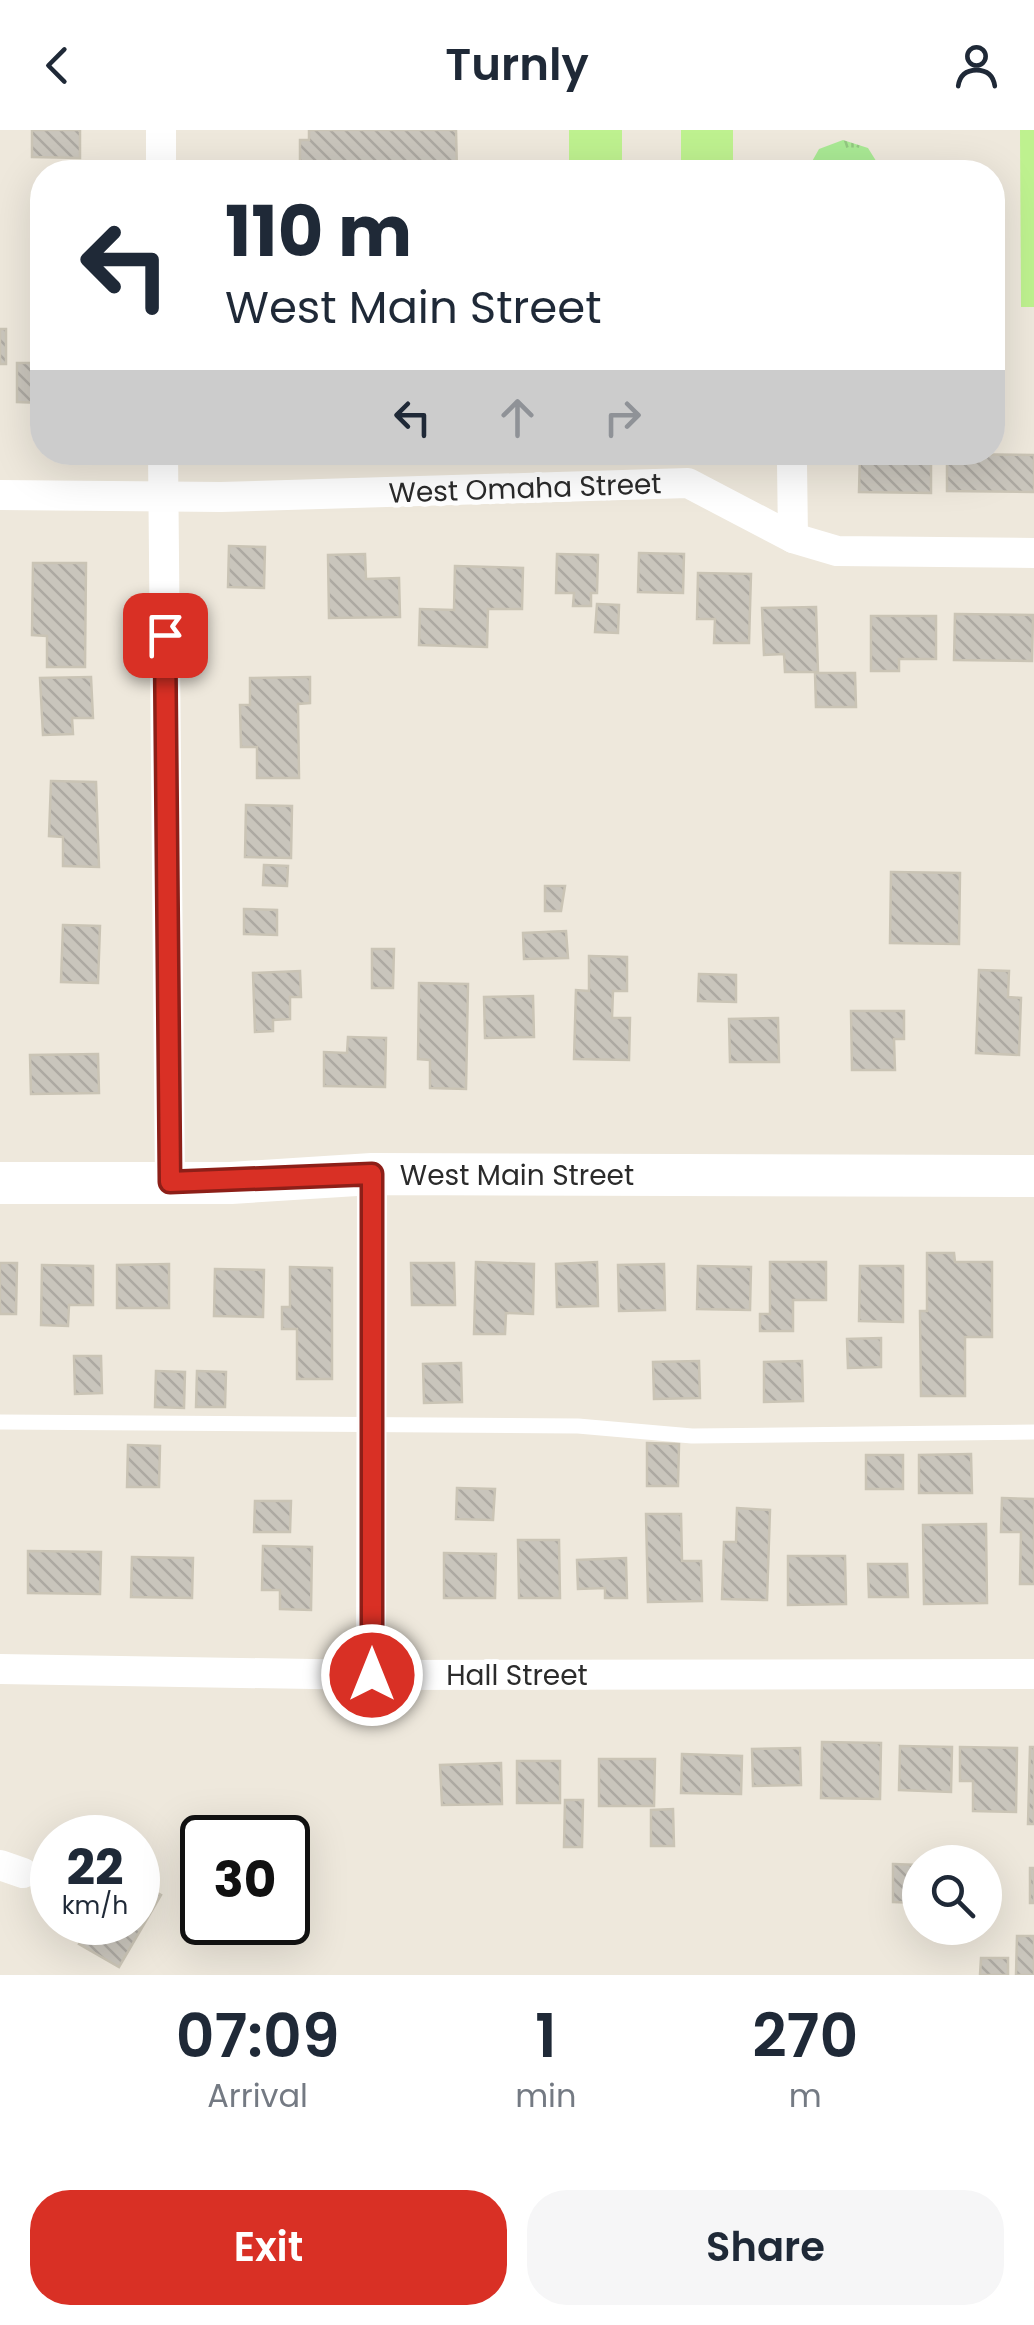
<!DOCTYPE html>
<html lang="en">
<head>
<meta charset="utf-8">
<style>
	:root { --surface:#fff; --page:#f6f6f7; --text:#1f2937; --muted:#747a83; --accent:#d93025 }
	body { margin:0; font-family:Poppins,sans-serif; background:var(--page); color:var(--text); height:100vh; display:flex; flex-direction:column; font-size:38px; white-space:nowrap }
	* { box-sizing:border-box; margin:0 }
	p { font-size:32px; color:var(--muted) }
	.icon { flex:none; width:55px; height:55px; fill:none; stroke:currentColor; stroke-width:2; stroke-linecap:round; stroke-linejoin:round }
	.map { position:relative; height:1845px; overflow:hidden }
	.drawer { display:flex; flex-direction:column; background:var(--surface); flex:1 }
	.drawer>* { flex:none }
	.hud { position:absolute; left:30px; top:30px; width:975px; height:305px; border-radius:40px; box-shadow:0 10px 40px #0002; background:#fff; color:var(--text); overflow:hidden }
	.fabs { position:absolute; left:902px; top:1715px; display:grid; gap:20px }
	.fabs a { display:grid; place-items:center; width:100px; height:100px; border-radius:50%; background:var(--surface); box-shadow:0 10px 40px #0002; font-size:50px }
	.speed { position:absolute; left:30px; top:1685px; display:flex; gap:20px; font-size:50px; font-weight:700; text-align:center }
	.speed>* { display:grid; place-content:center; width:130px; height:130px; border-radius:50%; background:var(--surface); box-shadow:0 10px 40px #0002; line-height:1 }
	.speed small { font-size:25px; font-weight:400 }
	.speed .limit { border:5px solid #111; border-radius:15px; background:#fff; color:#111 }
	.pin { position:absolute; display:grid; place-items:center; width:85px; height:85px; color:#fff; margin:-42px; border-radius:20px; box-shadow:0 5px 15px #0006 }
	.me { position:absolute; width:110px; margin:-55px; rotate:0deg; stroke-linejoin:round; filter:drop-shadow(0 0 8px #0008) }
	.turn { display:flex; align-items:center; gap:35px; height:210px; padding:0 30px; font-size:45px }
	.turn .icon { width:130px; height:130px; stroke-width:2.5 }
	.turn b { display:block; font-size:70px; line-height:85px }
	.lanes { display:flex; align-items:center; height:95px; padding:0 30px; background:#0003; justify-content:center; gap:50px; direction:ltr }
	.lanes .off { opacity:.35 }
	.eta { display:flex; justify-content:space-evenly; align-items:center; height:170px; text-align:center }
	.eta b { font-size:60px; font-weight:600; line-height:70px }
	.action { display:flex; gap:20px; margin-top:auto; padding:20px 30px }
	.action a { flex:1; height:115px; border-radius:40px; background:var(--accent); color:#fff; font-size:40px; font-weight:600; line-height:115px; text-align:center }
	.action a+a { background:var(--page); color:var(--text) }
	header { display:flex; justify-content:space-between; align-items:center; height:130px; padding:0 30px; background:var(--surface); font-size:45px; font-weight:600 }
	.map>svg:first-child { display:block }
	.park { fill:url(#park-tufts) }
	.pitch { fill:#bef18f }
	.building { fill:url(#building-back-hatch); stroke:#cac4b5; stroke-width:2.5 }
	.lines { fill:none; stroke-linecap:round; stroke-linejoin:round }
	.lane { stroke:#fff; stroke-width:15 }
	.street { stroke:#fff; stroke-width:30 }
	.secondary { stroke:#fff; stroke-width:42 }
	.route-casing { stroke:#8d1f18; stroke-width:25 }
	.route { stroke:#d93025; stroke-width:18 }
	.labels { text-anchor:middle; stroke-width:10; stroke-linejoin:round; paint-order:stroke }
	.street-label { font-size:28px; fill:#2b2b2b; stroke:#fff }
</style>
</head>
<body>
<header><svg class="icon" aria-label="back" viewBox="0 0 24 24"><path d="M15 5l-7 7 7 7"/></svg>Turnly<svg class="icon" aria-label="person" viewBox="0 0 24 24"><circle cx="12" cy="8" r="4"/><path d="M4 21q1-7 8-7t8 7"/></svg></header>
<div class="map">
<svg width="1034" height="1845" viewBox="0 0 1034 1845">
	<defs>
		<pattern id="park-tufts" width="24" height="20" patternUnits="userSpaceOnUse" patternTransform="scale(2.5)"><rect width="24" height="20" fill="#a9e994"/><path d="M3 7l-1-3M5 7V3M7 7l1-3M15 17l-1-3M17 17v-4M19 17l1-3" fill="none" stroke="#92c880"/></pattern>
		<pattern id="building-back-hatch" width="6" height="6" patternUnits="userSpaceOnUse" patternTransform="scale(2.5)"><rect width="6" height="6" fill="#c9c5bc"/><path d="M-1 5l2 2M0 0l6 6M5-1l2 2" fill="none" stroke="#ada9a2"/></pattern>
	</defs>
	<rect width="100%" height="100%" fill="#eee8dc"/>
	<!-- park -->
	<path class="park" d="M843,10L868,18L883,42H806L819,19Z"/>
	<!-- pitch -->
	<g class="pitch">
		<rect x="569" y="0" width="53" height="42"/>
		<rect x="681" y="0" width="52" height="42"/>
		<path d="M1020,0H1034V177H1021Z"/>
	</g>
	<!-- building -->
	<g class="building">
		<path d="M32,0H80V28L32,27Z"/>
		<path d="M309,0H456L457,42H300V10H309Z"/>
		<path d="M41,47H42V106H40Z"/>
		<rect x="39" y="137" width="3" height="57"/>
		<rect x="0" y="199" width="6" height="35"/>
		<path d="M17,233H42V273L17,272Z"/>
		<path d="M860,323H931V363L859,362Z"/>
		<path d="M947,324L1034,325V362L947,361Z"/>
		<path d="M229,416L265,417L264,458L228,457Z"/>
		<path d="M639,423L684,424L683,463L638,462Z"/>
		<path d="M365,424L366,449L399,448L400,487L329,488L328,425Z"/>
		<path d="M557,424L598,425L597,463H591V476H573L574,463H556Z"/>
		<path d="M33,433H86L85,537H47V506L32,505Z"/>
		<path d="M455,436L523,438L522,479H488L487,517L419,515L420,479L454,480Z"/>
		<path d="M698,443L751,444L749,513H714L715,489H697Z"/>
		<path d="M597,474L619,475L618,503L595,502Z"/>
		<path d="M816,477L818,542H785L784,524L764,525L762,478Z"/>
		<path d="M955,484L1033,485L1032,531L954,530Z"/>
		<path d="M871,486H936V529H899V541H871Z"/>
		<path d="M815,543H855L856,577H816Z"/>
		<path d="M91,547L93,588H72L73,604L43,605L40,548Z"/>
		<path d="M310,547V573L298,574L299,648H257V617H241L240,575H250V548Z"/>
		<path d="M51,651L96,652L99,737L63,736V707L49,706Z"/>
		<path d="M246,675L292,676L291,728L245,727Z"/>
		<path d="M264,735L288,736L287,756L263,755Z"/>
		<path d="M891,742L960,743L959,814L890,813Z"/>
		<path d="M545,756H565L561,781H545Z"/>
		<path d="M244,779L277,780V805L244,804Z"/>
		<path d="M63,795L100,796L98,853L61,852Z"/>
		<path d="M566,801L568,828L524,829L523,803Z"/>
		<path d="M372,819H394L393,858H372Z"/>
		<path d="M589,826L627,827V861H613L612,888H630L629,930L574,929L576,860L589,861Z"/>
		<path d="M979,840L1009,841L1008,867L1021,868L1019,925L976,923Z"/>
		<path d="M300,841L301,867H290V889L273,890V901L255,902L253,843Z"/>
		<path d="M699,844L736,845V872L698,871Z"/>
		<path d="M419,853L468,854L466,959L430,958V930L418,929Z"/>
		<path d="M533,866L534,907L485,908L484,867Z"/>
		<path d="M851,881H904V909H894L895,940H852Z"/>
		<path d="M778,888L779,932H730L729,889Z"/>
		<path d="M348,907L386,908L385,957L324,956V922L347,923Z"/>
		<path d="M98,924L99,963L31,964L30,925Z"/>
		<path d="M927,1123H954L955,1132H992V1207H965V1266H921L920,1181H927Z"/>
		<path d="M476,1132L534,1134L533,1184L506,1183L505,1204H474Z"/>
		<path d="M597,1132L598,1176L557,1177L556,1134Z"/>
		<path d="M770,1132H826V1170H793V1201H760V1184H770Z"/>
		<path d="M0,1133H17L16,1184H0Z"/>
		<path d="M411,1133H454L455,1175H412Z"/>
		<path d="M169,1134V1178H117V1135Z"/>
		<path d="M664,1134L665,1180L619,1181L618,1135Z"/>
		<path d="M42,1135L93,1136V1175H69L68,1196L41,1195Z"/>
		<path d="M698,1136L751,1137L750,1180L697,1179Z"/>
		<path d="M860,1136H903V1192L859,1191Z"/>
		<path d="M290,1137L332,1138V1249H297V1199H282V1177H290Z"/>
		<path d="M215,1139L264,1140L263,1187L214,1186Z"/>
		<path d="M881,1208V1237L848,1238L847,1209Z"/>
		<path d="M74,1226H101L102,1263L75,1264Z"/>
		<path d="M699,1231L700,1268L654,1269L653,1232Z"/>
		<path d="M802,1231L803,1271L764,1272V1232Z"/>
		<path d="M461,1233L462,1272L424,1273L423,1234Z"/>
		<path d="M156,1241L185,1242L184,1278L155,1277Z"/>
		<path d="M197,1241L226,1242L225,1277H196Z"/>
		<path d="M647,1313L679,1314L678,1356H647Z"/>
		<path d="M128,1315L160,1316L159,1357H127Z"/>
		<path d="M971,1324L972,1363H919V1325Z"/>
		<rect x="866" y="1325" width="37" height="34"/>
		<path d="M457,1358L495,1359L493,1390L456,1389Z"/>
		<path d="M1002,1368L1034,1369V1454H1020L1021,1402H1001Z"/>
		<path d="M255,1371H291L290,1402H254Z"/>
		<path d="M737,1378L770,1380L767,1470L722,1469L724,1412H736Z"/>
		<path d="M646,1384H681L682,1431H701L702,1471L648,1472Z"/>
		<path d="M986,1394L987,1473L924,1474L923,1395Z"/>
		<path d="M518,1410H559L560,1468H519Z"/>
		<path d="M263,1416L312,1417L311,1480L280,1479V1460H262Z"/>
		<path d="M28,1421L101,1422L100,1464L28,1463Z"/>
		<path d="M444,1423L496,1424L495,1468H444Z"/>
		<path d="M788,1426H845L846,1474L788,1475Z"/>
		<path d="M132,1427L193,1428L192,1468L131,1467Z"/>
		<path d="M626,1428L627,1468H605V1458L578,1459L577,1430Z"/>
		<path d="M868,1434H907L908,1467H869Z"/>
		<path d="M822,1612L881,1613L880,1669L821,1668Z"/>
		<path d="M900,1616L952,1617L951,1662L899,1660Z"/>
		<path d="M960,1617L1017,1618L1016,1682L973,1681V1651H960Z"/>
		<path d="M1030,1617H1034V1694H1028Z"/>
		<path d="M800,1618L801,1655L753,1656L752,1619Z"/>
		<path d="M682,1624L742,1626L741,1664L681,1663Z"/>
		<path d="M599,1629H655L654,1676H599Z"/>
		<rect x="517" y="1631" width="43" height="42"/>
		<path d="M501,1633L502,1674L442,1675L440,1635Z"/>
		<path d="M565,1670H583L582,1717H564Z"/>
		<path d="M673,1679L674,1716H651V1680Z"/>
		<path d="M893,1734L920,1735V1773L893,1772Z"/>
		<rect x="1030" y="1738" width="4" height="35"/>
		<path d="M138,1752L161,1765L119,1837L79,1814L92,1792H138Z"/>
		<path d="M1017,1806H1034V1845H1016Z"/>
		<path d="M981,1828H1008V1845H980Z"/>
	</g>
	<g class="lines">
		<!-- lane -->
		<path class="lane" d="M0,1292L578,1296L692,1306L1034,1302"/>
		<!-- street -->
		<g class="street">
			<path d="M161,0V42"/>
			<path d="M163,322L170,1053"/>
			<path d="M792,333L793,408"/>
			<path d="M0,365L221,367L688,353L793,408L837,421L1034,423"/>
			<path d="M0,1539L371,1545L1034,1544"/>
			<path d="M371,1545L372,1044"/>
			<path d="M0,1735L23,1743"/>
		</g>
		<!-- secondary -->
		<path class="secondary" d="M0,1053H231L372,1044L1034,1046"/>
	</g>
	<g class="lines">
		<defs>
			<path id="route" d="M165,505L170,1052L372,1044V1545"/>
		</defs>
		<!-- route casing -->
		<use href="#route" class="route-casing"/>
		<!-- route -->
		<use href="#route" class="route"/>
	</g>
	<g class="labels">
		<!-- street labels -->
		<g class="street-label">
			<text transform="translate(525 358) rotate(-2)" y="10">West Omaha Street</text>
			<text x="517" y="1055">West Main Street</text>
			<text x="517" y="1555">Hall Street</text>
		</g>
	</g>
</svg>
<div class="fabs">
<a><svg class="icon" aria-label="search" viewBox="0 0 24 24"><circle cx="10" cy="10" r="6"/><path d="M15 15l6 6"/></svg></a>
</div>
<div class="speed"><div>22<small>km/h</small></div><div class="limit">30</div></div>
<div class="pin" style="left:165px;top:505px;background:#d93025"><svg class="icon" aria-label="arrive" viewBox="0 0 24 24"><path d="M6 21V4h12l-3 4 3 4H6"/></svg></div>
<svg class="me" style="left:372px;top:1545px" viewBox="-20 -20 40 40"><circle r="17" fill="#d93025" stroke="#fff" stroke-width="3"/><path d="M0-11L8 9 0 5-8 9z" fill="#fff"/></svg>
<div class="hud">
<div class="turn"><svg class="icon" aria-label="left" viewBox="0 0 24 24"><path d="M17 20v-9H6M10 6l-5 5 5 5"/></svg><div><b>110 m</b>West Main Street</div></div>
<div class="lanes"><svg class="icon" aria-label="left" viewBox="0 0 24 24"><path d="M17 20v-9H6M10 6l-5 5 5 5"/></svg><svg class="icon off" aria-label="ahead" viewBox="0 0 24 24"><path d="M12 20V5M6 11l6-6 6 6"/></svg><svg class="icon off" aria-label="right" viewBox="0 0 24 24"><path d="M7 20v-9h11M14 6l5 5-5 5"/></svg></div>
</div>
</div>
<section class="drawer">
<div class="eta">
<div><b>07:09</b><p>Arrival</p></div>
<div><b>1</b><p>min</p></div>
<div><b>270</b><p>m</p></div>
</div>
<div class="action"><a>Exit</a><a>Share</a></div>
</section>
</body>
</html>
